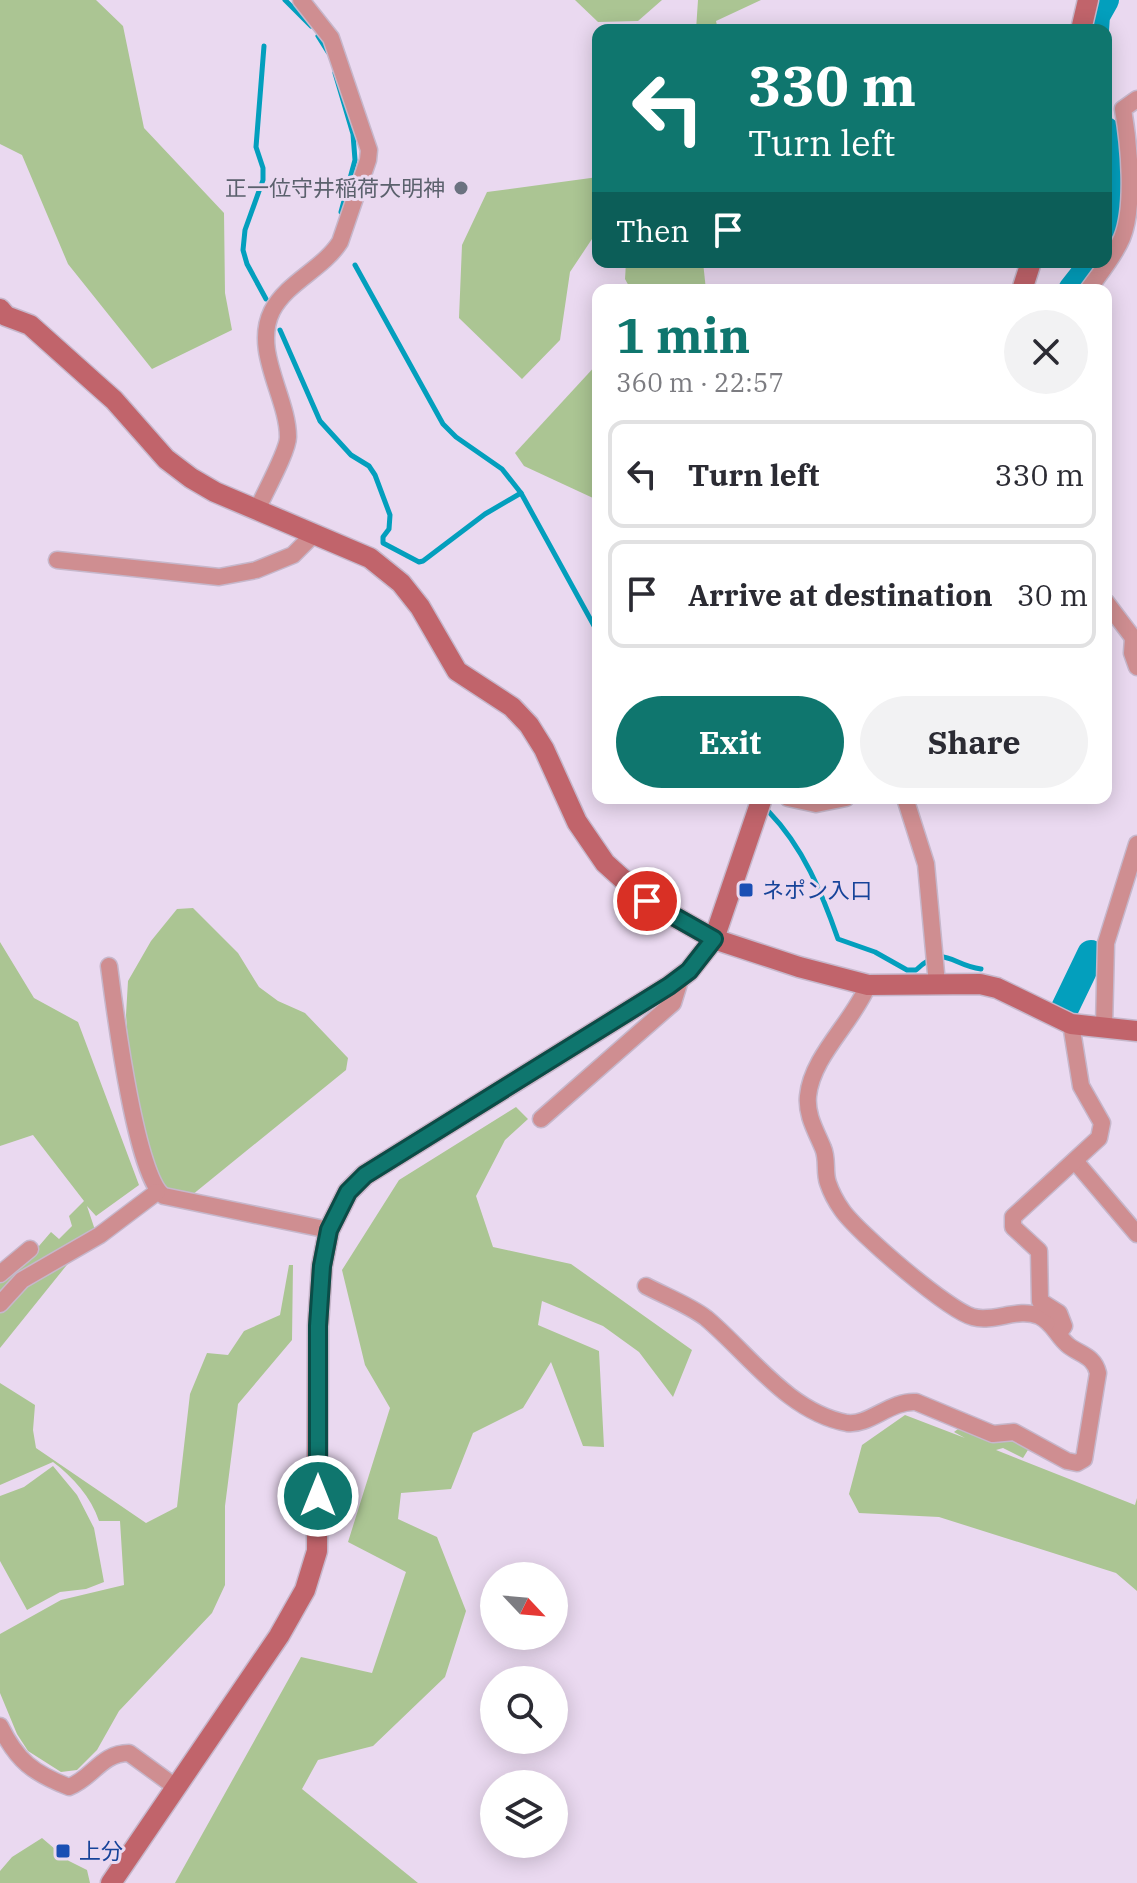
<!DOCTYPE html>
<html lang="en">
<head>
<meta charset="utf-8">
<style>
	:root { --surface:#fff; --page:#f2f2f3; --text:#2b2b33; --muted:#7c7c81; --line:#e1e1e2; --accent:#0f766e }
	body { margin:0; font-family:"IBM Plex Serif","Noto Sans JP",serif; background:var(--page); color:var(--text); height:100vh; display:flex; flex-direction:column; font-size:30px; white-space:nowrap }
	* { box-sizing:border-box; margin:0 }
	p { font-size:26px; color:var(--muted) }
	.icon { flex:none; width:44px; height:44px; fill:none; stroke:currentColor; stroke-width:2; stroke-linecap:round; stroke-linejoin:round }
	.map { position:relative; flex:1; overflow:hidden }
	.panel { position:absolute; left:592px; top:284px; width:520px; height:520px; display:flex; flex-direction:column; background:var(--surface); border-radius:16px; box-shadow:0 4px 20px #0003 }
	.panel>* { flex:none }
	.banner { position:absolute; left:592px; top:24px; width:520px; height:244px; border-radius:16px; box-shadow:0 4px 20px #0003; background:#0f766e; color:#fff; overflow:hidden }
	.needle { width:52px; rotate:116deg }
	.tools { position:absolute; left:480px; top:1562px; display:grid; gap:16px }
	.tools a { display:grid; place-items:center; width:88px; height:88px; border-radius:50%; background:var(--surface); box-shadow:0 4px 20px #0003; font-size:40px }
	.pin { position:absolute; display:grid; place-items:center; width:68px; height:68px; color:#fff; margin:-34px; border:4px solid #fff; border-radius:50%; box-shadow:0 2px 8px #0007 }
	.me { position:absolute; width:88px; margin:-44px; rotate:0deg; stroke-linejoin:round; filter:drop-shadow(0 0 6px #0008) }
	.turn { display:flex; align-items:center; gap:28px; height:168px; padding:0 24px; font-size:36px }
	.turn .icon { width:104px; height:104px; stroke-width:2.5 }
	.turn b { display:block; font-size:56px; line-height:68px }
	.then { display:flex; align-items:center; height:76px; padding:0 24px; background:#0003; gap:16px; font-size:30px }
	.round { display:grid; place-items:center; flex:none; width:84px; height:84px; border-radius:42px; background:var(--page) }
	.overview { display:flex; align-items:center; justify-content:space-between; height:136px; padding:0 24px }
	h1 { font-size:48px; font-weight:700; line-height:60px; color:var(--accent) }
	.cta { display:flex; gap:16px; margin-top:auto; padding:16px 24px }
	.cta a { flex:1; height:92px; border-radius:48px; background:var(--accent); color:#fff; font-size:32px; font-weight:700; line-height:92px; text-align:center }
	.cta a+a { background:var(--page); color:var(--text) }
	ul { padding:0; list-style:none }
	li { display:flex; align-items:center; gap:24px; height:108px; margin:0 16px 12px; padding:0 8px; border:4px solid var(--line); border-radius:16px }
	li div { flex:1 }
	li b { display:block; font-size:30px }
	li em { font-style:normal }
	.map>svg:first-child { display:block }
	.green { fill:#abc593 }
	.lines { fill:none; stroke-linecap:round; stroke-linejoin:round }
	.stream { stroke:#039fbd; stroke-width:5 }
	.river { stroke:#039fbd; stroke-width:28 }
	.street-casing { stroke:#c6b7cb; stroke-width:19 }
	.secondary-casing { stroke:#c6b7cb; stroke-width:23 }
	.street { stroke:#cf8e91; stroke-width:16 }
	.secondary { stroke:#c1646b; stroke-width:20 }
	.route-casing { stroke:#0a4d48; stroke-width:20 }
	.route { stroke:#0f766e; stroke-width:14 }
	.worship-dot { fill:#6b7280; stroke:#ead9f0; stroke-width:3 }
	.transit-dot { fill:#1a4fb4; stroke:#ead9f0; stroke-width:3 }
	.labels { text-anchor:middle; stroke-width:6; stroke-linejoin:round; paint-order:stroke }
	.worship-label { font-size:22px; fill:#5b616d; stroke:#ead9f0; text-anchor:end }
	.transit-label { font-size:22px; fill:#164399; stroke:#ead9f0; text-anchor:start }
</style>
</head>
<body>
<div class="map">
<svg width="1137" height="1883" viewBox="0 0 1137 1883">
	<rect width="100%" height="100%" fill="#ead9f0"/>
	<!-- green -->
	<g class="green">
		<path d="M0,0H96L123,26L144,128L224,213L225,293L232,330L152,369L68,264L22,155L0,144Z"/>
		<path d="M575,0H662L638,21L598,22Z"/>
		<path d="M698,0H761L716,21L718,30H696Z"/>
		<path d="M598,177V230L570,272L560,340L522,379L459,318L462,245L487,192Z"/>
		<path d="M626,262H703L706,290H631L625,279Z"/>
		<path d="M598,363V497L593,498L524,466L515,453Z"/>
		<path d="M193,908L238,953L259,987L278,1001L305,1013L348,1058L346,1070L192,1195L167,1188L154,1170L129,1056L126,1015L128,981L151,941L177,909Z"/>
		<path d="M0,942L34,998L78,1022L139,1185L96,1216L87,1206L95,1230L0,1348V1278L39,1246L51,1232L59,1239L72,1226L69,1216L84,1201L33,1135L0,1146Z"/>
		<path d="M516,1107L528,1119L505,1140L476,1196L493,1247L571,1264L692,1350L673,1397L639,1352L603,1326L542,1301L538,1325L599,1351L604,1447L583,1446L551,1362L523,1408L473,1433L451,1489L401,1493L398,1519L437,1537L466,1611L445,1677L373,1746L318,1760L302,1789L418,1883H175L301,1657L372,1673L406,1572L348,1542L390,1408L365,1365L342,1270L399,1180Z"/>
		<path d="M289,1265H293L292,1340L238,1404L225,1506V1585L212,1613L119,1711L97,1750L77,1770L61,1772L28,1751L17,1734L0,1693V1634L61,1600L124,1585L120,1521H99C91,1497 73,1477 53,1462L0,1485V1383L35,1405L33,1430L36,1448L146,1523L177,1507L190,1394L207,1353L228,1355L244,1331L280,1315Z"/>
		<path d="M905,1415L965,1438L954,1432L962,1426L1012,1435L1031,1445L1023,1458L1003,1448L996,1450L1135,1505L1137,1498V1591L1116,1573L939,1517L859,1513L849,1494L862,1445Z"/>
		<path d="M53,1466L77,1495L94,1528L104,1582L86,1589L60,1592L27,1610L0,1561V1496L24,1487Z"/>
		<path d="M42,1838L69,1861L87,1870L90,1883H0V1871L12,1857Z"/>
	</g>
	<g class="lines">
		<!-- stream -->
		<g class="stream">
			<path d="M285,0L311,26"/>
			<path d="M318,36L328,52"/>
			<path d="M264,46L256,147L263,168V180L245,230L243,250L247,264L266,299"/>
			<path d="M335,73L353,134L355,160L341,212"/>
			<path d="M355,265L443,424L456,437L502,469L521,493L598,633"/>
			<path d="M280,330L320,421L351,455L369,466L375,475L390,515L389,529L383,537V543L419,562L423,561L485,514L521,493"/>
			<path d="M769,812C803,847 822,893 838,939L875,952L907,970H916C945,943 950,965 981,969"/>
		</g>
		<!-- river -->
		<g class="river">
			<path d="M1095,30L1096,16L1105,0"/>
			<path d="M1106,131C1118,163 1114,203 1106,236"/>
			<path d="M1072,290L1094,262"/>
			<path d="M1065,1008L1091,954"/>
		</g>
		<defs>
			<g id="street">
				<path d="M1088,290C1100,273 1114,257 1122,238C1135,206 1129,143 1123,109L1137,99"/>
				<path d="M257,510C264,494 288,451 288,437C288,397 252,351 272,311C287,282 323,269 340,242L368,160L369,150L331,38L301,0"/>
				<path d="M57,560L219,577L256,570L293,555L313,535"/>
				<path d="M1106,602L1137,643"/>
				<path d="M1133,638L1132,653L1137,667"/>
				<path d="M788,798L816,804L846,798"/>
				<path d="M905,798L926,864L937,984"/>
				<path d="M109,966C114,1004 136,1180 164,1196L329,1230"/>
				<path d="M1104,1027L1106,943L1137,844"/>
				<path d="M541,1119L673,1003L681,977"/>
				<path d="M1075,1161L1137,1234"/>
				<path d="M0,1274L30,1249"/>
				<path d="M646,1286C665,1296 689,1305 706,1318C749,1354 788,1412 847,1423C869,1426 891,1400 916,1402L993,1434L1014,1432L1067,1461L1077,1463L1084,1459L1098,1373C1094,1356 1081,1355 1069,1346C1057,1337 1054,1323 1039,1316C1018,1307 994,1323 973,1317C949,1311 857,1232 842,1210C837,1203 831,1192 828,1183C824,1172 828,1159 823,1148C816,1131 806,1115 808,1096C812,1056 853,1022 868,985"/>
				<path d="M0,1304L22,1280L100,1235L157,1192"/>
				<path d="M1059,1333L1064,1326L1059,1313L1040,1301L1039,1251L1013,1227V1217L1099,1138L1102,1123L1081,1086L1071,1024"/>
				<path d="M0,1726C17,1761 33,1773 69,1787C93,1778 101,1753 129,1753L177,1788"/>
			</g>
			<g id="secondary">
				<path d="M1081,30L1088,0"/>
				<path d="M1022,290L1031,262"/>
				<path d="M0,309L6,316L30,325L96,384L114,400L166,459L191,478L215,492L370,558L401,583L420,607L457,671L512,707L529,725L544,749L577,822L605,863L647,901L714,939L799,967L868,985L980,984L997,988L1071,1024L1137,1031"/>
				<path d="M111,1883L279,1636L305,1590L317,1551L318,1326L322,1266L329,1230L348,1192L365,1175L669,986L689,971L714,939L762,798"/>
			</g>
		</defs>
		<!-- street casing -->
		<use href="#street" class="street-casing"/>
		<!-- secondary casing -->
		<use href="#secondary" class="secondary-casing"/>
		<!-- street -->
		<use href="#street" class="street"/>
		<!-- secondary -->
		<use href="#secondary" class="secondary"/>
	</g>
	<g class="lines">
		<defs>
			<path id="route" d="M318,1496V1326L322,1266L329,1230L348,1192L365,1175L669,986L689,971L714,939L647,901"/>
		</defs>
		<!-- route casing -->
		<use href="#route" class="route-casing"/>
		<!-- route -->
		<use href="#route" class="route"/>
	</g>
	<!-- markers -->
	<circle class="worship-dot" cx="461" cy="188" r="8"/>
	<g class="transit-dot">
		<rect x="738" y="882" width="16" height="16" rx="4"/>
		<rect x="55" y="1843" width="16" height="16" rx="4"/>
	</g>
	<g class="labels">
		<!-- worship labels -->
		<g class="worship-label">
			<text x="445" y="196">正一位守井稲荷大明神</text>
		</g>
		<!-- transit labels -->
		<g class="transit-label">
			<text x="762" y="898">ネポン入口</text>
			<text x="79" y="1859">上分</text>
		</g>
	</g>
</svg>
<div class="tools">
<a><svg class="needle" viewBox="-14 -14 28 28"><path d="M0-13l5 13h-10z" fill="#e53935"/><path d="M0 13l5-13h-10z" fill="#7c7c81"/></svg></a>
<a><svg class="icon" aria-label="search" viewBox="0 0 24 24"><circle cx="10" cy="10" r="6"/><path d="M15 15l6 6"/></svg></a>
<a><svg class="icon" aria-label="layers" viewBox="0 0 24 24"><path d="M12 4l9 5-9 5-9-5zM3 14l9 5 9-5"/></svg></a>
</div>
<div class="pin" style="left:647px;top:901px;background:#d93025"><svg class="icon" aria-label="arrive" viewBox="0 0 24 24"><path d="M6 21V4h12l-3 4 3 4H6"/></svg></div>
<svg class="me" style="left:318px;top:1496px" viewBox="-20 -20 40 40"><circle r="17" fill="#0f766e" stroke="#fff" stroke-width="3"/><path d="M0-11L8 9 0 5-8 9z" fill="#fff"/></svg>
<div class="banner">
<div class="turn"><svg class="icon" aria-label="left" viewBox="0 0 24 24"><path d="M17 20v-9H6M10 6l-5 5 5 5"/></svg><div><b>330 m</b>Turn left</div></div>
<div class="then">Then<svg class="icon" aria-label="arrive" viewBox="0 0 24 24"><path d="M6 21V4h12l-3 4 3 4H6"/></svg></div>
</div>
<section class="panel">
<div class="overview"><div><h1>1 min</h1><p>360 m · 22:57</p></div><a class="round"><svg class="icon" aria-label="close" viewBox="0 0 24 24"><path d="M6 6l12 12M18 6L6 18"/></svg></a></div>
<ul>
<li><svg class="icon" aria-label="left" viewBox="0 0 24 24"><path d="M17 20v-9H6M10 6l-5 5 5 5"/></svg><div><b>Turn left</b></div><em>330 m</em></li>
<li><svg class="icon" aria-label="arrive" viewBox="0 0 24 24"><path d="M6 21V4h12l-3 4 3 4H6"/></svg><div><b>Arrive at destination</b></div><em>30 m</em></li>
</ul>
<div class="cta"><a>Exit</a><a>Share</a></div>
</section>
</div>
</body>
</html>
